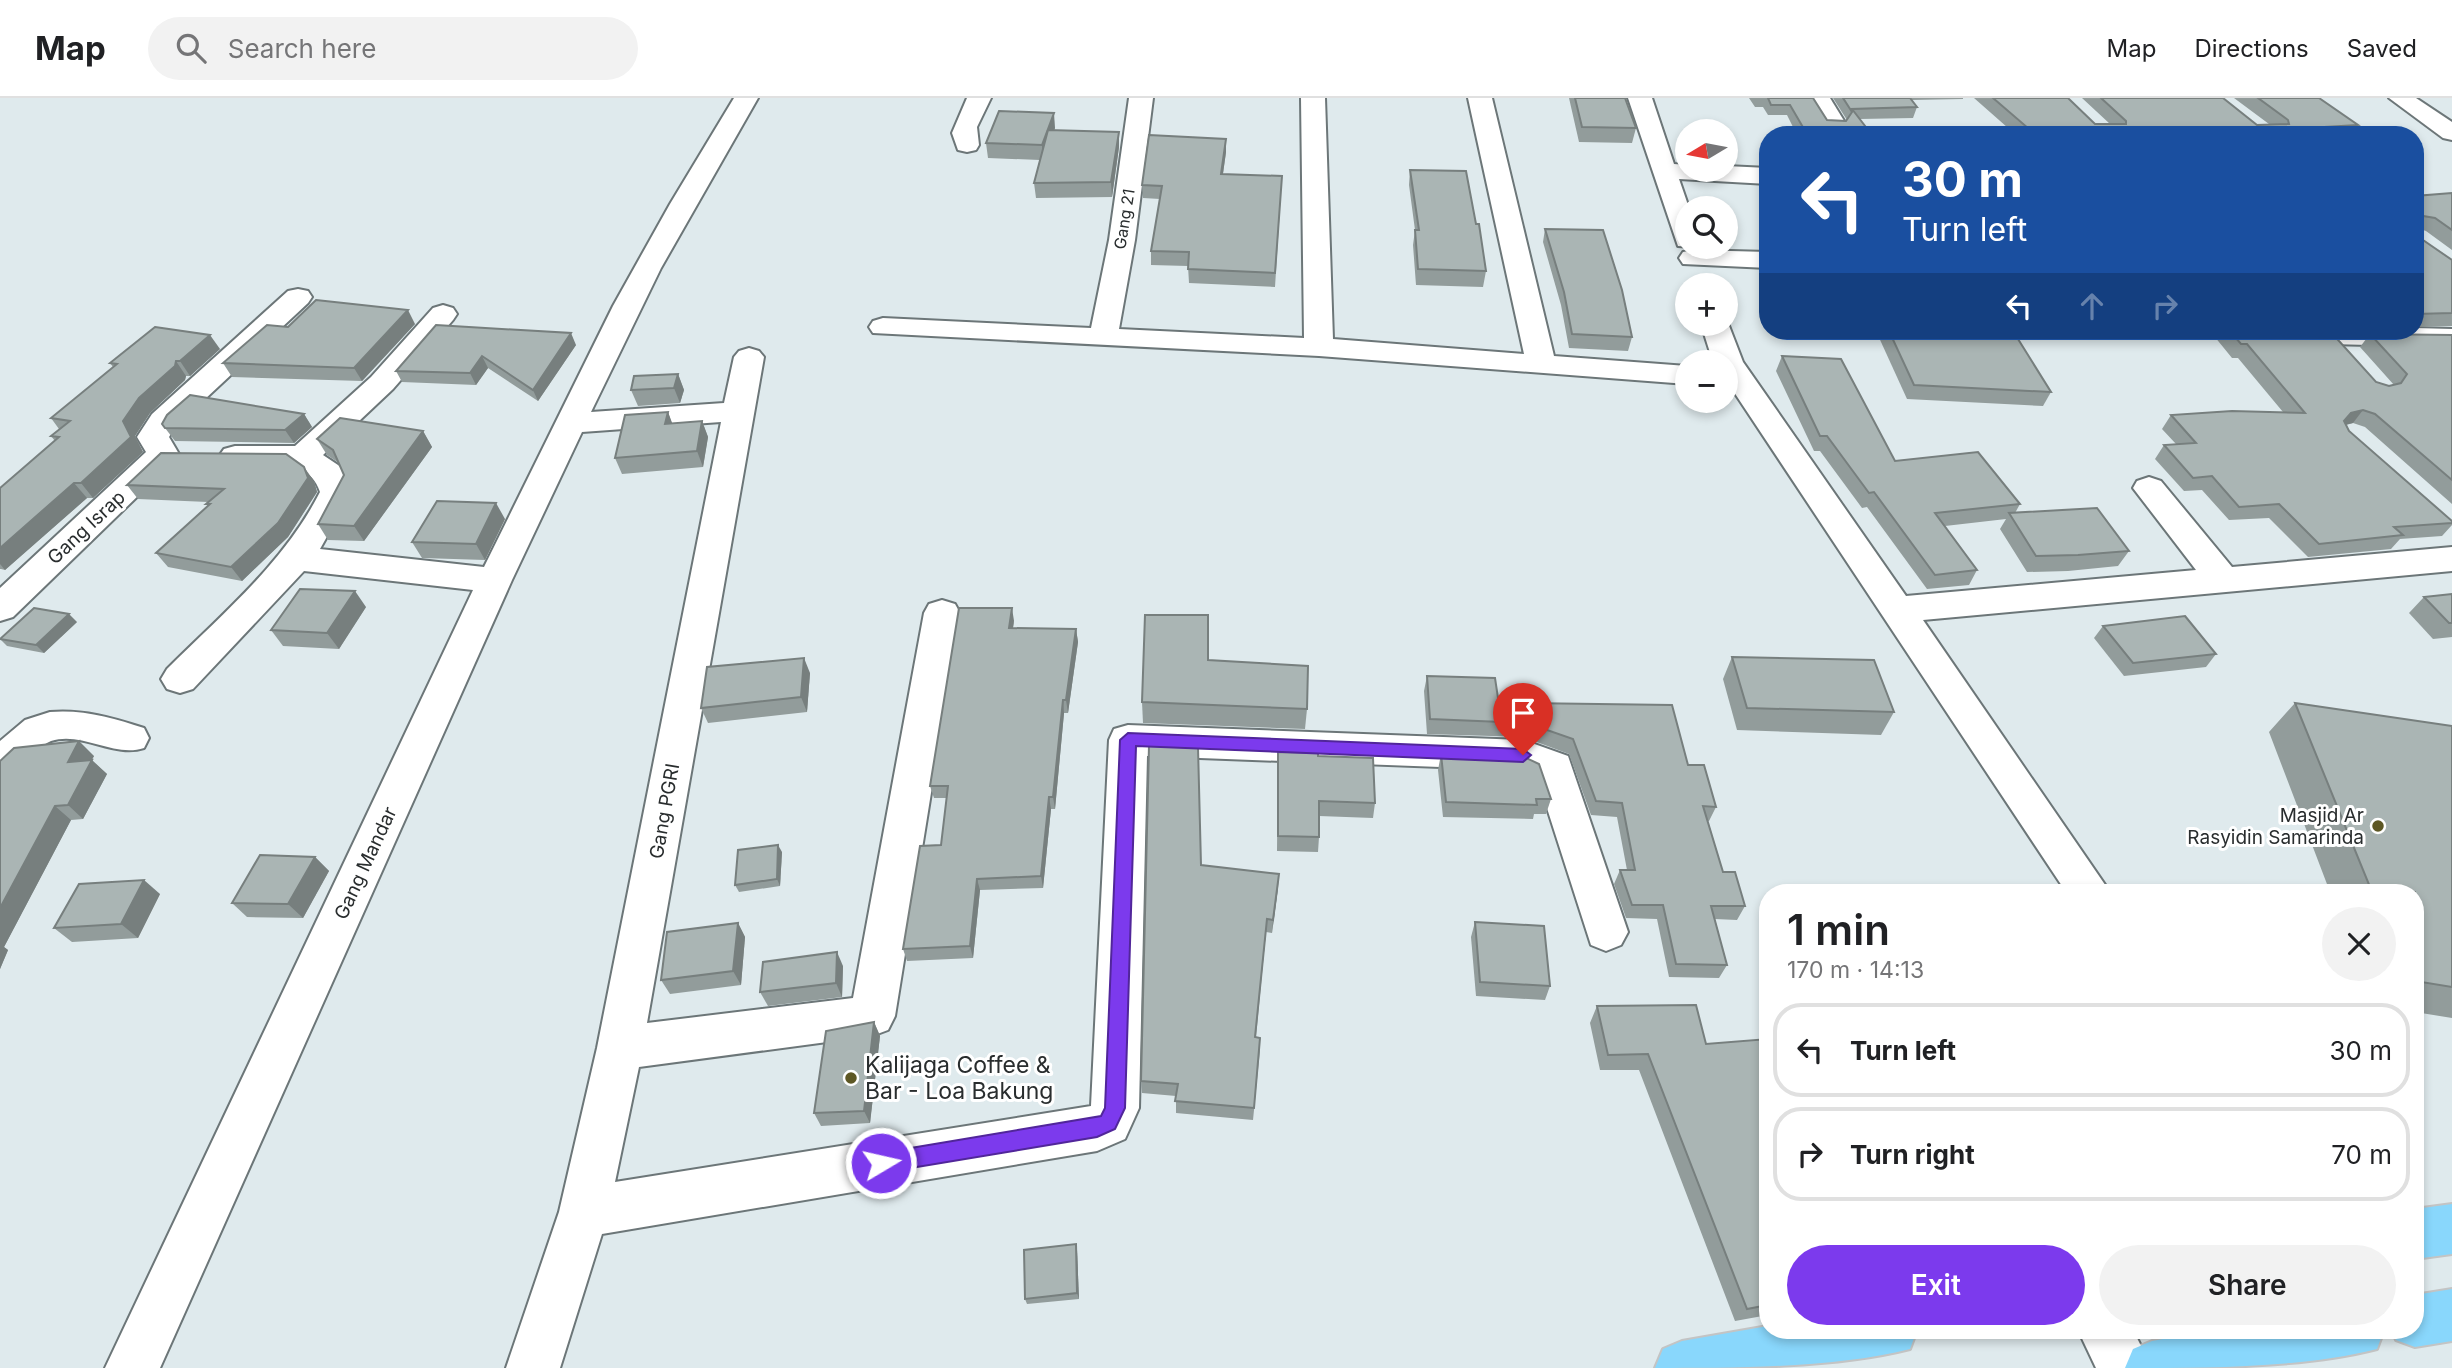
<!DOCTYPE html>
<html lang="en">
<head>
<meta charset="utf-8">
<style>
	:root { --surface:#fff; --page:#f2f2f2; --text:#202124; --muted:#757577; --line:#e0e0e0; --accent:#7c3aed }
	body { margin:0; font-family:Inter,sans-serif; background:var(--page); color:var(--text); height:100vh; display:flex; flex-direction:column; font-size:26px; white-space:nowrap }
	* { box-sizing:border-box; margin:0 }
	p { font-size:23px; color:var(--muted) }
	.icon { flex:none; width:38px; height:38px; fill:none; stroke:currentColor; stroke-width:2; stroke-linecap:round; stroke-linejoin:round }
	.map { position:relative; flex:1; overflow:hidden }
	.details { position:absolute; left:1759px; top:786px; width:665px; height:455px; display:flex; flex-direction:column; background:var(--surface); border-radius:28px; box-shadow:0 4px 10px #0003 }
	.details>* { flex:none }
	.banner { position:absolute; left:1759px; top:28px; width:665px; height:214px; border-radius:28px; box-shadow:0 4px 10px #0003; background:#1a4fa0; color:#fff; overflow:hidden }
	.needle { width:46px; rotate:260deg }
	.tools { position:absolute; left:1675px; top:21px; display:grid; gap:14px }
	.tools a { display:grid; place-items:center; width:63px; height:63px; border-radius:50%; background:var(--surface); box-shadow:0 4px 10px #0003; font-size:35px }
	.pin { position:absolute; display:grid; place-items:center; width:60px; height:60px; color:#fff; margin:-72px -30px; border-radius:50% 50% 50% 0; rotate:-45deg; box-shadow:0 0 7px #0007 }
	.pin .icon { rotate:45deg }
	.me { position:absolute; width:77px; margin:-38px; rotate:81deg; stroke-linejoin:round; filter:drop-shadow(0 0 5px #0008) }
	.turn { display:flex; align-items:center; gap:24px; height:147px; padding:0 28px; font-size:32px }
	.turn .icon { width:91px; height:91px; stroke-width:2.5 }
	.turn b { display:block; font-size:49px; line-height:60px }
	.lanes { display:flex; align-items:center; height:66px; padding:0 28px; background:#0003; justify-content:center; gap:35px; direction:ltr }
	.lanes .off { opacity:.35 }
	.round { display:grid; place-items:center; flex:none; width:74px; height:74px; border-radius:37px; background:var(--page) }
	.summary { display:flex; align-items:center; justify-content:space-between; height:119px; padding:0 28px }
	h1 { font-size:42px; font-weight:600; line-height:52px }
	.action { display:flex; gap:14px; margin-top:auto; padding:14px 28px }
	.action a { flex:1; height:80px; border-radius:42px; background:var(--accent); color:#fff; font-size:28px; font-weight:600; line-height:80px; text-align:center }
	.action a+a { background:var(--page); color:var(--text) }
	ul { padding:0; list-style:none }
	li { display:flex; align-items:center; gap:21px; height:94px; margin:0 14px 10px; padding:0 14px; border:4px solid var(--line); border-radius:28px }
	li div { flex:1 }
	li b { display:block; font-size:26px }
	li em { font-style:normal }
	header { display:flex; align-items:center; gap:42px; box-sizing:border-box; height:98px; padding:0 35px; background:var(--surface); border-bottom:2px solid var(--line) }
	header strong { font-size:33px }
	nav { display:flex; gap:38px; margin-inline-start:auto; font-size:24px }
	.search { width:490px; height:63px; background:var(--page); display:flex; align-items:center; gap:18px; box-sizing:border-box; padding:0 24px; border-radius:38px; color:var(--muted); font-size:26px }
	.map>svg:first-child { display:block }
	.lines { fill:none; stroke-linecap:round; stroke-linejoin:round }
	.minor-casing { stroke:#6c7678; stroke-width:4 }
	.major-casing { stroke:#c3c4c4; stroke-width:4 }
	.minor { fill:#fff; fill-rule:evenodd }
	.major { fill:#89d7fc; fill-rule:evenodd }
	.wall { fill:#929c9b }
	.shaded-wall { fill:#777f7e }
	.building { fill:#aab5b4; stroke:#777f7e; stroke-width:2 }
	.route { fill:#7c3aed; stroke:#51269a; stroke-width:2 }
	.poi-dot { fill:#5d5724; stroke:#fff; stroke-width:2.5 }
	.labels { text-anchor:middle; stroke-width:6; stroke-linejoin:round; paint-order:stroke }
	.far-street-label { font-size:16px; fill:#292d2e; stroke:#fff }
	.street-label { font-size:19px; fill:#292d2e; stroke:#fff }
	.poi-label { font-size:19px; fill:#292d2e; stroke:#fff; text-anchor:end }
	.near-poi-label { font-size:23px; fill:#292d2e; stroke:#fff; text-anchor:start }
</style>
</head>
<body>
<header>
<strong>Map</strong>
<div class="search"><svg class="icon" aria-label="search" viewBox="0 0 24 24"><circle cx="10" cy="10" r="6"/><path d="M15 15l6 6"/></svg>Search here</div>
<nav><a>Map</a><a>Directions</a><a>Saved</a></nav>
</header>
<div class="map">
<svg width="2452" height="1270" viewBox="0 0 2452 1270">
	<rect width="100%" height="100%" fill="#dfeaed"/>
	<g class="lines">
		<defs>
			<g id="minor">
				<path d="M734,0H758L661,170L591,314L724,305L734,259L739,253L749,250L759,253L764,259L647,925L853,900L924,515L929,506L942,502L955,506L960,515L895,918L888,932L872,938L639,969L615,1084L1091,1008L1109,642L1114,631L1128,627L1523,642L1568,658L1628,834L1621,847L1606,853L1591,847L1537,679L1520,672L1147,658L1139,1010L1125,1041L1097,1053L602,1136L560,1270H506L559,1114L597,950L721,324L582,334L512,482L160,1270H105L473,492L304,473L193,591L180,595L167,591L161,581L167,571C222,516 284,465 320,394C307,353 256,374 224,365L219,358L224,351L235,348H295L371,279L433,210L443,207L453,210L457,216L453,222L393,291L323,357L341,369L352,394L320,451L484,469L613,208L670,106Z"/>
				<path d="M967,0H991L977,29L979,47L976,52L967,54L958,52L952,35Z"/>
				<path d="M1129,0H1153L1135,142L1119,231L1304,240L1301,0H1325L1333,241L1524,256L1468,0H1492L1554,258L1687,268V286L1319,258L873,235L869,229L873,223L883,220L1091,230L1109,142Z"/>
				<path d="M1628,0H1652L1674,66L1687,67V72H1726V68L1768,70V86L1679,81L1689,110H1687V149H1692L1678,148Z"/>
				<path d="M1806,0H1830L1846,26L1842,31H1826Z"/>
				<path d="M2389,0H2416L2452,24V42L2443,40Z"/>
				<path d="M1693,152L1768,154V170L1683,166L1679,160L1683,154Z"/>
				<path d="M298,191L308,193L312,199L308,205L175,329L169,339L179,356L174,363L13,519L0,523V490L146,354L137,339L152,316L288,193Z"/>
				<path d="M1726,220L1743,264L1906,498L2196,472L2133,390L2137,383L2149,379L2161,383L2232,469L2452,449V473L1923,522L2110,794H2066L1726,282V264H1713L1701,226H1726Z"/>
				<path d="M2415,230L2452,231V249L2329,246L2319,243L2311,233H2415Z"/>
				<path d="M50,614C82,611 114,620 144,630L149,640L144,650C114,660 82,633 51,643C31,651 25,675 0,683V643L25,622Z"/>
				<path d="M2078,1232H2133L2152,1270H2096Z"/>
			</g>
			<g id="major">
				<path d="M2452,1106V1156L2415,1161V1111Z"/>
				<path d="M2452,1191V1243L2415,1249L2396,1242L2392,1232H2415V1197Z"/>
				<path d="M1768,1228V1232H1917L1910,1251C1836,1270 1734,1270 1655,1270L1663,1251L1682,1243Z"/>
				<path d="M2213,1232H2384L2377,1251C2304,1270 2204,1270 2125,1270L2133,1251L2152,1243Z"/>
			</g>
		</defs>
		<!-- minor casing -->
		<use href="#minor" class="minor-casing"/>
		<!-- major casing -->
		<use href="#major" class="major-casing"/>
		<!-- minor -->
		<use href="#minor" class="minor"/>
		<!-- major -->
		<use href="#major" class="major"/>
	</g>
	<!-- wall -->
	<g class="wall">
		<path d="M1569,0H1625L1636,30L1632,45L1579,44Z"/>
		<path d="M1749,0H1813L1827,22L1846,23L1847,22L1833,0H1963V1L1911,2L1917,9L1913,20L1860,21L1872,37H1797L1787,17H1768L1763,9H1755Z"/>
		<path d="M1974,0H2068L2095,26H2110L2082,0H2223L2257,27L2269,26L2234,0H2319L2358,27L2352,37H2016Z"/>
		<path d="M1055,30L1054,32L1119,49L1112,99L1036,100L1034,85L1040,62L988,60L986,45Z"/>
		<path d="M1226,54L1223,76L1282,78L1275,189L1189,185L1188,168L1151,167V153L1160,101L1143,100L1142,87Z"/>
		<path d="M1410,72L1486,173L1483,189L1416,187L1413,147L1415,132L1409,87Z"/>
		<path d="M2452,95V152L2426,133L2423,132V142L2452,162V228L2415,229V98Z"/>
		<path d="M1545,131L1632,239L1628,253L1569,250L1561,207L1543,144Z"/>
		<path d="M1766,158H1768V187L1761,172Z"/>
		<path d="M415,226L362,283L232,279L223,265L288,229Z"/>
		<path d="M436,227L576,247L538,303L488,270L476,287L402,284L396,273Z"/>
		<path d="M1876,233H2013L2051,294L2043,308L1907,301Z"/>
		<path d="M2210,233H2330L2376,284L2389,288L2394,287L2360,249L2370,236L2452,237V406L2365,329L2353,325L2346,327L2349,333L2452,423V427L2442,438L2400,441L2391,451L2308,459L2269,420L2229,422L2202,392L2184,393L2155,361L2164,347L2176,346L2162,331L2171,317L2283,314L2238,260H2232Z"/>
		<path d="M220,251L190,278H186L185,282L150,315L135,338L143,354L93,400H87L5,472L1,471H0V390L55,343L51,338L59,331L51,320L113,269L110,265Z"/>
		<path d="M1782,258L1895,363L2020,406L2015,415L2129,453L2118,468L2068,473L2027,474L2000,431L2006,421L1945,428L1977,472L1969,487L1927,491L1867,409L1862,410L1820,353H1814L1776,273Z"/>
		<path d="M678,276L684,292L680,305L638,308L631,292Z"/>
		<path d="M668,314L672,326L702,323L708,339L703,369L622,376L615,360Z"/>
		<path d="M304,316L312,329L294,345L175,343L165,330Z"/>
		<path d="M423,333L432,349L364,443L328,442L318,426L344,377L339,365L327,357L317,341Z"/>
		<path d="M314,383L317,394L288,439L242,483L168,469L156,455L208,408L206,406L208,404L138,401L127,387Z"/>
		<path d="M505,421L485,462L422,460L412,444Z"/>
		<path d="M2452,496V539L2433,541L2409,515L2424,499Z"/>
		<path d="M366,509L339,551L283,548L271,532Z"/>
		<path d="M1014,523L1013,530L1076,531L1078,544L1068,615H1064L1055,711H1051L1043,790L980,792L973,860L907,863L903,851L941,747L947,700H934L930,688Z"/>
		<path d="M77,524L44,555L7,548L0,541Z"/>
		<path d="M2103,528L2216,556L2206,569L2124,578L2094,540Z"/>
		<path d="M1732,559L1894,614L1881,637L1737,632L1723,581Z"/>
		<path d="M1209,562L1307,611L1305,631L1143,625L1142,604Z"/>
		<path d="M810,575L807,614L708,625L701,610Z"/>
		<path d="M1427,578L1516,605L1688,667L1716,709L1709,723H1708L1723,774L1745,808L1737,822L1715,821L1727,867L1719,880L1669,879L1657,821L1626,820L1614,786L1620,772H1627L1617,719L1591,717L1569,656L1523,639L1427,636L1424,593Z"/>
		<path d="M2295,605L2452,628V920L2415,914V794H2330L2269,634Z"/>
		<path d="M1278,654L1318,658L1375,705L1373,720L1319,718V739L1318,754L1277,753Z"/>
		<path d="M1441,656L1551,701L1546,716H1534L1533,721L1443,719L1438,672Z"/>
		<path d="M94,658L91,662L107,676L83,721L71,722L4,849L8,852L0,871V663Z"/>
		<path d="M782,754L780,788L739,794L735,787Z"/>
		<path d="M315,759L329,773L303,820L247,819L232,805Z"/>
		<path d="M1201,767L1278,790L1272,835L1266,834L1256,939L1260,952L1253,1022L1176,1015V998L1142,995L1141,983Z"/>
		<path d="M160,796L138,840L72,844L54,830Z"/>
		<path d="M1475,824L1550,888L1545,902L1476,898L1471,839Z"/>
		<path d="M738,825L745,839L741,887L670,896L661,882Z"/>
		<path d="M843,868L842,899L768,908L760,894Z"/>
		<path d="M1597,908L1706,946L1768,941V1217L1735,1223L1639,972H1600L1590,925Z"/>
		<path d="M874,924L880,938L870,1025L821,1028L814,1015Z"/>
		<path d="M1077,1152L1079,1201L1027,1206L1025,1201Z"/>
	</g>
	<!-- shaded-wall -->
	<g class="shaded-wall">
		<path d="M1054,15L1055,30L1043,62L1042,47Z"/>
		<path d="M1119,34V49L1112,99L1111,84Z"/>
		<path d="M1226,41V54L1221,89V76Z"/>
		<path d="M408,212L415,226L362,283L354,270Z"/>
		<path d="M571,235L576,247L538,303L533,292Z"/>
		<path d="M210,237L220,251L190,278L180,263Z"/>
		<path d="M482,258L488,270L476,287L470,275Z"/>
		<path d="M176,263L186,278L185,282L150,315L135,338L143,354L93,400L81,385L139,300Z"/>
		<path d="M678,276L684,292L680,305L674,290Z"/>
		<path d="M2363,312L2353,325L2340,328L2351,315Z"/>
		<path d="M668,314L674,330L665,326Z"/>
		<path d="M304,316L312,329L294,345L285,332Z"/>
		<path d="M702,323L708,339L703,369L697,353Z"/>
		<path d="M423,333L432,349L364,443L354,428Z"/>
		<path d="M304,369L314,383L317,394L288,439L242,483L231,469Z"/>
		<path d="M74,385L87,400L5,472L0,466V450Z"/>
		<path d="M496,405L505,421L485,462L476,446Z"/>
		<path d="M355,493L366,509L339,551L327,535Z"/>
		<path d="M1012,510L1014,523L1011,542L1009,530Z"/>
		<path d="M69,516L77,524L44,555L36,547Z"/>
		<path d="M1076,531L1078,544L1068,615L1066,602Z"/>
		<path d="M804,560L810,575L807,614L801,599Z"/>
		<path d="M1063,602L1064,615L1055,711L1053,699Z"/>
		<path d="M79,643L94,658L83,679L68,664Z"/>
		<path d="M92,662L107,676L83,721L68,707Z"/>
		<path d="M1049,699L1051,711L1043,790L1041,778Z"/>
		<path d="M55,708L71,722L4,849L8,852L0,871V810Z"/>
		<path d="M778,747L782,754L780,788L777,781Z"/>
		<path d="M315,759L329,773L303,820L288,806Z"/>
		<path d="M1279,776L1278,790L1272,835L1273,822Z"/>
		<path d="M977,781L980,792L973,860L970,848Z"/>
		<path d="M144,782L160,796L138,840L121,826Z"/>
		<path d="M1267,821L1266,834L1254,951L1255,939Z"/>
		<path d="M738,825L745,839L741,887L733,873Z"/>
		<path d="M837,854L843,868L842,899L836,885Z"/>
		<path d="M874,924L880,938L870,1025L864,1013Z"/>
		<path d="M1076,1146L1077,1152L1079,1201L1077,1195Z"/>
	</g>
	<!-- building -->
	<g class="building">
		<path d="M1575,0H1625L1636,30L1582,29Z"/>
		<path d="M1768,0H1813L1827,22L1846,23L1852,14L1843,0H1910L1917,9L1852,11L1872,37H1832L1828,31H1804L1790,7H1771Z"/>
		<path d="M1993,0H2068L2095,26H2126V23L2101,0H2223L2257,27L2289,26L2288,22L2258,0H2319L2358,27L2273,32L2278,37H2036Z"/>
		<path d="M999,13L1054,15L1042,47L986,45Z"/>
		<path d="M1048,32L1119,34L1111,84L1034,85Z"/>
		<path d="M1149,37L1226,41L1221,76L1282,78L1275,175L1188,171L1189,154L1151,153L1162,88L1142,87Z"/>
		<path d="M1410,72L1466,73L1476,126H1479L1486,173L1418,171L1415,132H1419Z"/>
		<path d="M2452,95V132L2435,120L2423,118V142L2452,162V215L2415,216V98Z"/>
		<path d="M1545,131L1603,132L1622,192L1632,239L1572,236L1564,194Z"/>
		<path d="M316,202L408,212L354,270L223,265L267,227L288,229Z"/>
		<path d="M436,227L571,235L533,292L482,258L470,275L396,273Z"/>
		<path d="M155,229L210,237L180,263H176L175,268L139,300L123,323L131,339L81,385H74L0,450V390L59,339L51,338L70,323L51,320L117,266L110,265Z"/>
		<path d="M1889,233H2013L2051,294L1914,287Z"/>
		<path d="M2230,233H2330L2376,284L2389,288L2401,285L2407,276L2370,236L2452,237V382L2375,316L2363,312L2351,315L2344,323L2349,333L2452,423V425L2394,429L2403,437L2319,446L2279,406L2239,409L2212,378L2193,380L2164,347L2196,345L2171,317L2232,313L2305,315L2247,246H2241Z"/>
		<path d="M1782,258L1841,261L1895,363L1978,354L2020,406L1935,415L1977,472L1935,477L1874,394L1869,395L1827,338H1820Z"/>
		<path d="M678,276L674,290L631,292L634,278Z"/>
		<path d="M190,297L304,316L285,332L165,330L162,326L167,317Z"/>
		<path d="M668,314L665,326L702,323L697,353L615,360L625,317Z"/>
		<path d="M340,320L423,333L354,428L318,426L344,377L333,352L317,341Z"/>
		<path d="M161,355L286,356L304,369L308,380L278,425L231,469L156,455L210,406H206L224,391L127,387Z"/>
		<path d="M437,403L496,405L476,446L412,444Z"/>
		<path d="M2097,410L2129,453L2078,457L2036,458L2009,415Z"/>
		<path d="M300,491L355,493L327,535L271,532Z"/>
		<path d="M2452,496V525H2449L2424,499Z"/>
		<path d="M34,510L69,516L36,547L0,541Z"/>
		<path d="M959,510H1012L1009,530L1076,531L1066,602H1063L1053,699H1049L1041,778L977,781L970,848L903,851L920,748L941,747L948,688H930Z"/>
		<path d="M1145,517H1208V562L1308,568L1307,611L1142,604Z"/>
		<path d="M2185,518L2216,556L2133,565L2103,528Z"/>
		<path d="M1732,559L1874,562L1894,614L1747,610Z"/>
		<path d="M804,560L801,599L701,610L707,569Z"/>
		<path d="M1427,578L1495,580L1498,600L1515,601L1516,605L1672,607L1688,667H1704L1716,709L1703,708L1723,774H1735L1745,808H1711L1727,867L1676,866L1663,807H1632L1620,772H1635L1622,705L1596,703L1573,641L1527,625L1430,621Z"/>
		<path d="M2295,605L2452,628V889L2415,883V794H2372Z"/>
		<path d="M79,643L68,664L92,662L68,707L55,708L0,810V663L14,650Z"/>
		<path d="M1149,647L1198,649L1201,767L1279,776L1273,822L1267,821L1255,939L1260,940L1254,1010L1175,1003L1178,986L1141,983Z"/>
		<path d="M1278,654L1318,655V658L1373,660L1375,705L1319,703V739L1278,738Z"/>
		<path d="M1441,656L1524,659L1539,666L1551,701H1536L1537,707L1446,704Z"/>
		<path d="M778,747L777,781L735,787L738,752Z"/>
		<path d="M260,757L315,759L288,806L232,805Z"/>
		<path d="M144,782L121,826L54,830L79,786Z"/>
		<path d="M1475,824L1544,828L1550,888L1480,884Z"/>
		<path d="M738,825L733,873L661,882L667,834Z"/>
		<path d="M837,854L836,885L760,894L763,864Z"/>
		<path d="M1696,907L1706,946L1768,941V1207L1747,1211L1648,956L1608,957L1597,908Z"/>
		<path d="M874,924L864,1013L814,1015L826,933Z"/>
		<path d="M1076,1146L1077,1195L1025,1201L1024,1152Z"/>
	</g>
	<!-- route -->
	<path class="route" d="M1128,635L1523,651L1531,657L1523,664L1136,648L1125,1010L1115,1031L1097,1039L881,1075L874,1072L871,1065L874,1058L881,1055L1101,1018L1105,1010L1120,642Z"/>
	<!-- markers -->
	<g class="poi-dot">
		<circle cx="2378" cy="728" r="7"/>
		<circle cx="851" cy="980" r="7"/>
	</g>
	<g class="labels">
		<!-- far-street labels -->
		<g class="far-street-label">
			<text transform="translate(1124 121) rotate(-81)" y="6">Gang 21</text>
		</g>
		<!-- street labels -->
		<g class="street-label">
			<text transform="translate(86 429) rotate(-43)" y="7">Gang Israp</text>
			<text transform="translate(664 713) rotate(-80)" y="7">Gang PGRI</text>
			<text transform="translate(365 765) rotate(-65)" y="7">Gang Mandar</text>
		</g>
		<!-- poi labels -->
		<g class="poi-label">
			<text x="2364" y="724">Masjid Ar<tspan x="2364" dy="22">Rasyidin Samarinda</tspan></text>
		</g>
		<!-- near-poi labels -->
		<g class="near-poi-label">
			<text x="865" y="975">Kalijaga Coffee &amp;<tspan x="865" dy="26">Bar - Loa Bakung</tspan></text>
		</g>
	</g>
</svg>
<div class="tools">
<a><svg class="needle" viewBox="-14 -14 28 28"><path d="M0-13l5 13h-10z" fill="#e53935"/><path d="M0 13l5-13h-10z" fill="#757577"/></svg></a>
<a><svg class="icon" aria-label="search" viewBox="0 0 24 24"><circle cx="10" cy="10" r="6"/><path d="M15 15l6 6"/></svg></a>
<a>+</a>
<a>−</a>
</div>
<div class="pin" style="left:1523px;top:657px;background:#d93025"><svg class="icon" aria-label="arrive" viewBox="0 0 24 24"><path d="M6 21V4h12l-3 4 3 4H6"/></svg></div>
<svg class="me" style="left:881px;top:1065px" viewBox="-20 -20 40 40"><circle r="17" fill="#7c3aed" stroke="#fff" stroke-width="3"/><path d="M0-11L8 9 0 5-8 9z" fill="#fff"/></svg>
<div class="banner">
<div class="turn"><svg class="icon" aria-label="left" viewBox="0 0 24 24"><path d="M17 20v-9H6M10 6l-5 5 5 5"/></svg><div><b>30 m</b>Turn left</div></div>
<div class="lanes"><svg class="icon" aria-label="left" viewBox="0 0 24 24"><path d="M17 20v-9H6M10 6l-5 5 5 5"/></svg><svg class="icon off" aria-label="ahead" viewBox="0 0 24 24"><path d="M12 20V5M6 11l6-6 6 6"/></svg><svg class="icon off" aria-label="right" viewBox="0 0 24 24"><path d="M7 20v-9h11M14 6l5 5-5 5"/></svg></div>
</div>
<section class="details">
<div class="summary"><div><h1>1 min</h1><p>170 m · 14:13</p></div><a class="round"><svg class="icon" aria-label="close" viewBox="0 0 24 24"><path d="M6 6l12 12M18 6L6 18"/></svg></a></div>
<ul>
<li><svg class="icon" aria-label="left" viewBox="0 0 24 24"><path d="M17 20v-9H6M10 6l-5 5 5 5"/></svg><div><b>Turn left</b></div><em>30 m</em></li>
<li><svg class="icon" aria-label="right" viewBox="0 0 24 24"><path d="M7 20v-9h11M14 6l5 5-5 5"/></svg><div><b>Turn right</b></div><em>70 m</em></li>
</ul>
<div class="action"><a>Exit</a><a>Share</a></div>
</section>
</div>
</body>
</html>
